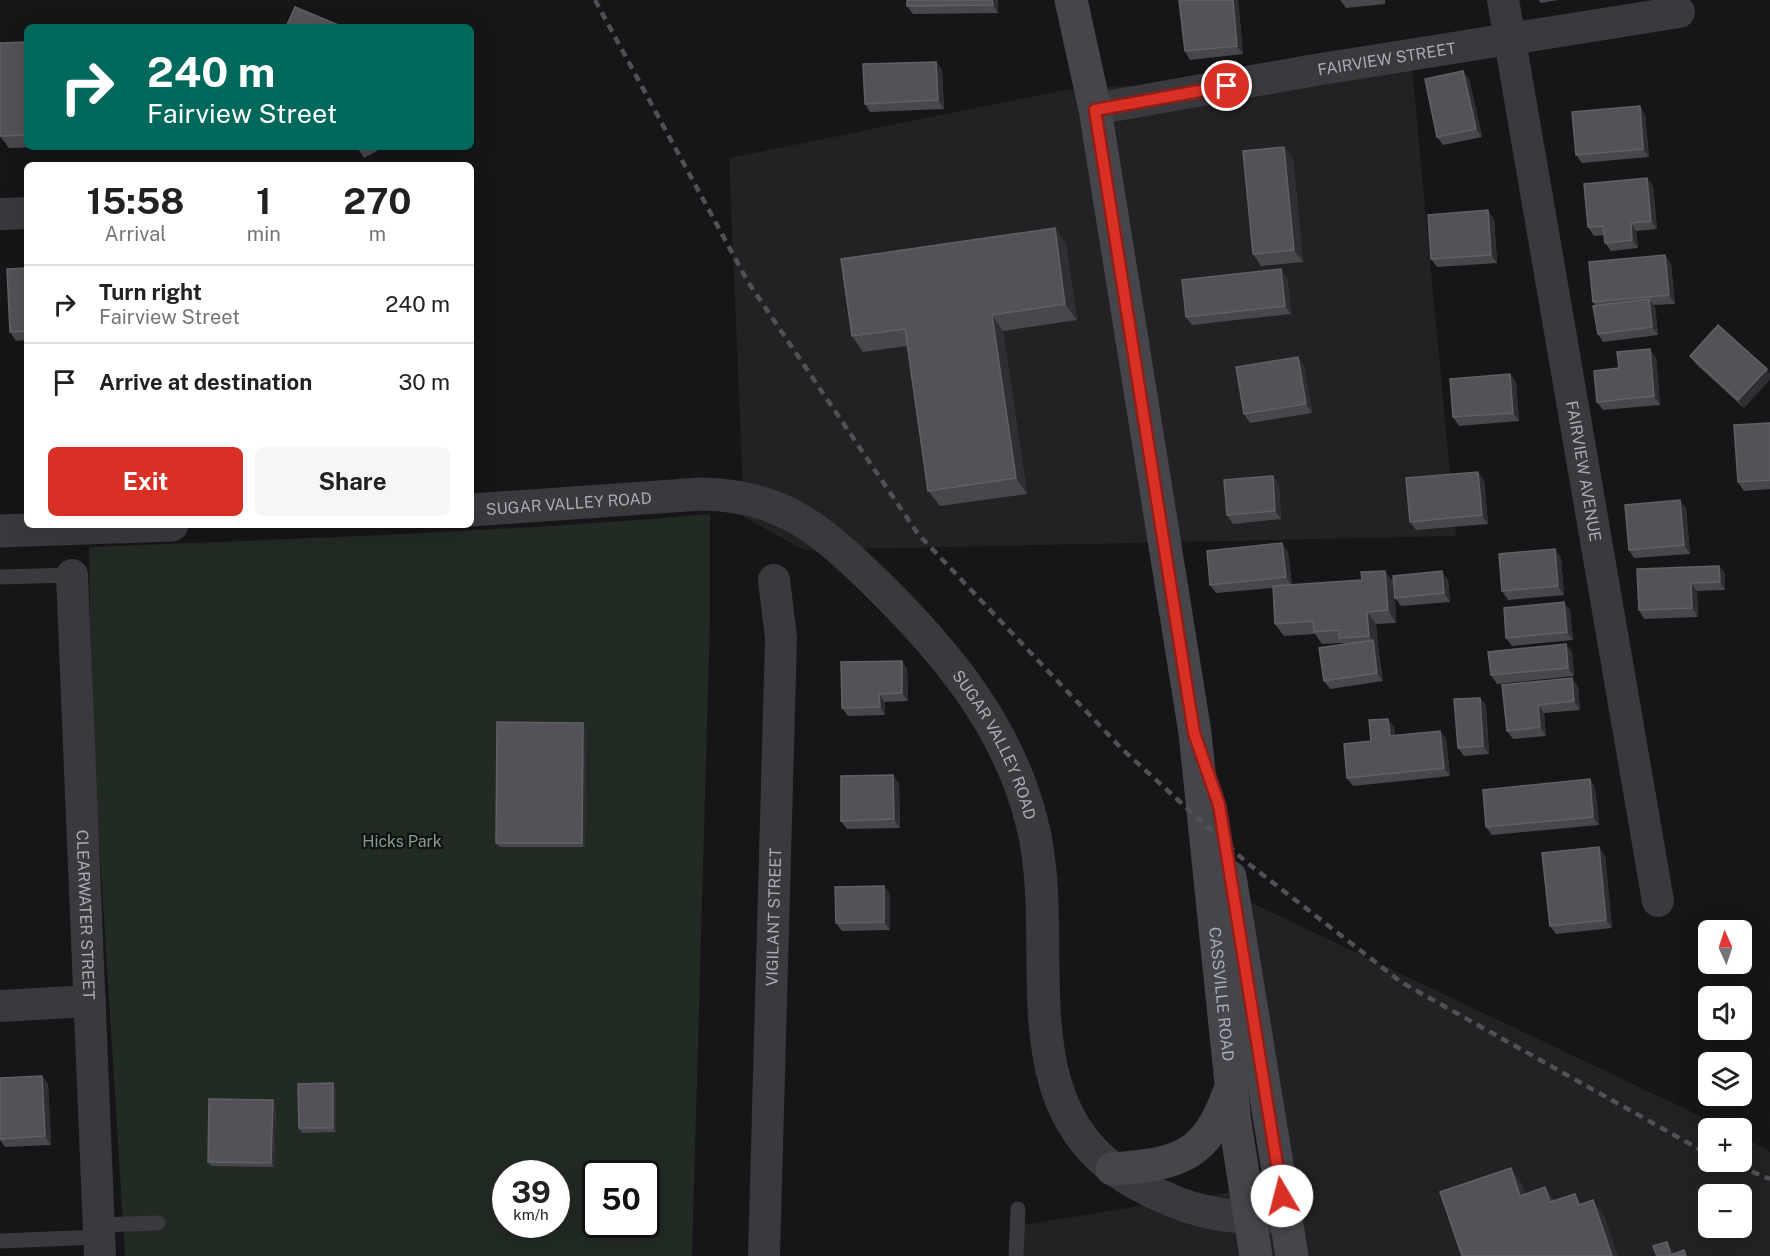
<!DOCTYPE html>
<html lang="en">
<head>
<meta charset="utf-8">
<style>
	:root { --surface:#fff; --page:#f6f6f6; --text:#202124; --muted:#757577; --line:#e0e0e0; --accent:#d93025 }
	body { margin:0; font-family:"Public Sans",sans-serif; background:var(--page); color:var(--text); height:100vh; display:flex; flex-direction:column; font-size:22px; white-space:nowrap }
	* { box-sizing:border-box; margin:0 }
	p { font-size:20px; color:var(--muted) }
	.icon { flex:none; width:33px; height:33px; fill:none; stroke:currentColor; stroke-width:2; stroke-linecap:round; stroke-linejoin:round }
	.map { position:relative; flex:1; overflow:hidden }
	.details { position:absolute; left:24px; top:162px; width:450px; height:366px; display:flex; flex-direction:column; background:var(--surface); border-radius:9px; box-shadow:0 6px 24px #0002 }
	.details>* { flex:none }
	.banner { position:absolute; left:24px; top:24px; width:450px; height:126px; border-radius:9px; box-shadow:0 6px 24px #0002; background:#00695c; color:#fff; overflow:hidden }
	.needle { width:39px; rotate:357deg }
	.controls { position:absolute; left:1698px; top:920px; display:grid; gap:12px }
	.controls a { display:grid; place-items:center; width:54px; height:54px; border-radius:9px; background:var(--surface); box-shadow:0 6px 24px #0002; font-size:30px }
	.speed { position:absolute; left:492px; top:1160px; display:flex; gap:12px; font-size:30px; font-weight:700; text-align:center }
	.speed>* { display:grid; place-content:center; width:78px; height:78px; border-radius:50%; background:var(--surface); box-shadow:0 6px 24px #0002; line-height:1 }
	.speed small { font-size:15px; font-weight:400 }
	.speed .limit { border:3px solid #111; border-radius:9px; background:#fff; color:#111 }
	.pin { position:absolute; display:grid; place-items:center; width:51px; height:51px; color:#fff; margin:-26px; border:3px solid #fff; border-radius:50%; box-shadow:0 2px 6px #0007 }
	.me { position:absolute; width:66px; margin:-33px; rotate:352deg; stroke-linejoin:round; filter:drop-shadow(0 0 4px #0008) }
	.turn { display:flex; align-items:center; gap:21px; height:126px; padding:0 24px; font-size:27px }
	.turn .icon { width:78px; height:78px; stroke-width:2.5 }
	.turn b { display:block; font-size:42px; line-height:51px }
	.eta { display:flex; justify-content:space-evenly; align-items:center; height:102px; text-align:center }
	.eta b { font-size:36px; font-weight:700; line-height:42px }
	.action { display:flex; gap:12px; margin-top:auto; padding:12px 24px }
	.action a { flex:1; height:69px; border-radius:9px; background:var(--accent); color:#fff; font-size:24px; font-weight:700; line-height:69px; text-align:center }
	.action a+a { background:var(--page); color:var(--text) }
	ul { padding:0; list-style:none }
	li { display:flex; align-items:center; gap:18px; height:78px; padding:0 24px; border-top:2px solid var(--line) }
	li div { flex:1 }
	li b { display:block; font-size:22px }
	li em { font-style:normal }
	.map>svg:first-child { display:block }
	.built { fill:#222225; fill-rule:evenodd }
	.green { fill:#222a24; fill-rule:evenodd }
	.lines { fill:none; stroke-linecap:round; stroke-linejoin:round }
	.service { stroke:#39393e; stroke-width:15 }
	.minor { stroke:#39393e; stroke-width:32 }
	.tertiary { stroke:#39393e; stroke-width:33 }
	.secondary { stroke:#45464c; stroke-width:33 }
	.rail { stroke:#505157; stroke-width:4.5; stroke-dasharray:8 6; stroke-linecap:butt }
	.wall { fill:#47474d }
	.shaded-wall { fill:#2f2f33 }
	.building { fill:#525258; stroke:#606067; stroke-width:1.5 }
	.route-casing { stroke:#8d1f18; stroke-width:15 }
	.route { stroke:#d93025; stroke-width:10 }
	.labels { text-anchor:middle; stroke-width:4.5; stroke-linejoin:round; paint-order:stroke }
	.street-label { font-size:16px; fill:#a9abb7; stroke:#111113 }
	.park-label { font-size:16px; fill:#81a089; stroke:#111113 }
</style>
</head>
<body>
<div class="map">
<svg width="1770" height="1256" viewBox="0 0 1770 1256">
	<rect width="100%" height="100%" fill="#161618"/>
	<!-- built -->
	<g class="built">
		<path d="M1412,67L1456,536L804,550L744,517L729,158L1065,90Z"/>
		<path d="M1250,902L1725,1128H1708V1161H1742V1136L1770,1152V1256H1014L1016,1226L1292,1182ZM1708,1194H1742V1227H1708Z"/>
	</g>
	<!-- green -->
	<path class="green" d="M710,514V619L692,1256H125L92,726L89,547C296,539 503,532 710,514ZM506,1173H556V1224H506ZM596,1173H646V1224H596Z"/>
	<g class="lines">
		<!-- service -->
		<g class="service">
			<path d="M0,577L72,575"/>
			<path d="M98,1225L158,1223"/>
			<path d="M0,1241L99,1237"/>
			<path d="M1016,1256L1018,1209"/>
		</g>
		<!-- minor -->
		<g class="minor">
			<path id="s1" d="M1503,0L1658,901"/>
			<path id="s2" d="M1095,109L1315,70L1679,12"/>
			<path d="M0,214L27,213"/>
			<path id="s3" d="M72,575L100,1256"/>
			<path d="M0,1006L90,1001"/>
			<path id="s4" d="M764,1256L781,638L774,580"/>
		</g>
		<!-- tertiary -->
		<g class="tertiary">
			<path id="s5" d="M471,510L701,494C783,495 821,530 877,584C946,652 1008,726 1032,823C1064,947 999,1111 1139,1185C1188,1212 1230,1221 1285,1216"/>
			<path d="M0,531L172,525"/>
		</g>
		<!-- secondary -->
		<g class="secondary">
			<path id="s6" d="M1071,0L1095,109L1195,733L1235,1122L1256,1256"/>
			<path d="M1230,877L1292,1256"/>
			<path d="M1112,1169C1180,1164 1207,1157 1230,1089"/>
		</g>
		<!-- rail -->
		<g class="rail">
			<path d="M595,0L748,282L918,534L1122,749L1245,861L1401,982L1708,1154"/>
			<path d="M1726,1161L1770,1179"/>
		</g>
	</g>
	<!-- wall -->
	<g class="wall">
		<path d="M907,0H998V13L913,14L907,6Z"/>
		<path d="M1179,0H1238L1243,54L1190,60L1185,51Z"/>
		<path d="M1340,0H1385V4L1346,8Z"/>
		<path d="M1538,0H1558L1541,3Z"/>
		<path d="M27,42V147H47L9,148L0,136Z"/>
		<path d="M936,62L942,70L944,109L870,112L865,104Z"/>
		<path d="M1469,79L1482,137L1443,145L1437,137Z"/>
		<path d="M1640,106L1645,115L1649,157L1582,163L1576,155Z"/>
		<path d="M357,147H384L364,158Z"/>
		<path d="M1284,147L1293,159L1303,262L1261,266L1253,254Z"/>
		<path d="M1647,178L1653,186L1657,229L1636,231L1638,248L1611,251L1605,243L1604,235L1594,236L1588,227Z"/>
		<path d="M1494,219L1497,263L1437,267L1431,259Z"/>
		<path d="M1055,228L1066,244L1077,320L1003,331L1027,494L940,506L928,491L907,346L863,352L852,336Z"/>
		<path d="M1665,255L1671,264L1675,304L1653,305L1655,307L1658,335L1603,342L1598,334L1596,306L1593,302Z"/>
		<path d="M27,268V340L16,341L10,332Z"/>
		<path d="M1287,278L1291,314L1192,325L1186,317Z"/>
		<path d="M1718,325L1744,408L1696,364L1690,356Z"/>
		<path d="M1656,358L1660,405L1603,410L1597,402L1619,368Z"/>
		<path d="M1304,366L1312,413L1250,423L1244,414Z"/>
		<path d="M1510,374L1516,382L1519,421L1459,426L1453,417Z"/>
		<path d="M1770,423V489L1744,491L1738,482Z"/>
		<path d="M1273,476L1279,485L1281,519L1233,524L1227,515Z"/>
		<path d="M1484,480L1488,524L1416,530L1410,522Z"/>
		<path d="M1686,508L1690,554L1634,558L1629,550Z"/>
		<path d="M1282,543L1288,552L1292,585L1362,580L1385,571L1393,582L1448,580L1450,602L1401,606L1395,598L1396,623L1376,624L1378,647L1383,681L1330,689L1324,681L1344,645L1343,643L1322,644L1315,634L1284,636L1275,624L1273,588L1216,593L1210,585Z"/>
		<path d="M1555,549L1561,558L1564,595L1508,600L1502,591Z"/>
		<path d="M1719,566L1725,574V590L1697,591L1698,617L1644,619L1639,610Z"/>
		<path d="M1570,610L1573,640L1512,646L1506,638Z"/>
		<path d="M1572,652L1574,676L1497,684L1491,675Z"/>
		<path d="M902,661L907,669L908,701L885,702V715L848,716L842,708Z"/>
		<path d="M1572,678L1578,687L1580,710L1544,713L1546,736L1513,739L1507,731L1502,685Z"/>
		<path d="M1480,698L1486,706L1489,754L1464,756L1458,748Z"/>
		<path d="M586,727L585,847H499L496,843Z"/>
		<path d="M1394,727L1395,735L1440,731L1446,739L1450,776L1353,786L1347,778L1371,741Z"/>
		<path d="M893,775L899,784L900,828L847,829L841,821Z"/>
		<path d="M1590,779L1595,788L1599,825L1492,835L1486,827Z"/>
		<path d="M1599,847L1605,856L1612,928L1556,934L1550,926Z"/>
		<path d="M890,894V930L842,931L836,923Z"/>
		<path d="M42,1076L48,1084L51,1145L5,1147L0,1140V1078Z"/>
		<path d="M336,1088V1132L302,1133L299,1128Z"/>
		<path d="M276,1104L274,1167L211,1166L208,1162Z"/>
	</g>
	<!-- shaded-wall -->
	<g class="shaded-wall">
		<path d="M992,0H998V13L993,5Z"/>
		<path d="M1233,0H1238L1243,54L1237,46Z"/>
		<path d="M936,62L942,70L944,109L938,100Z"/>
		<path d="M1463,71L1469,79L1482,137L1476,129Z"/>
		<path d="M1640,106L1645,115L1649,157L1643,149Z"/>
		<path d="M1284,147L1293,159L1303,262L1294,250Z"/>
		<path d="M1647,178L1653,186L1657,229L1651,221Z"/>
		<path d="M1488,210L1494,219L1497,263L1491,255Z"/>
		<path d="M1631,223L1636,231L1638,248L1632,240Z"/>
		<path d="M1055,228L1066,244L1077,320L1065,304Z"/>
		<path d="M1665,255L1671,264L1675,304L1669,295Z"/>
		<path d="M1281,269L1287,278L1291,314L1285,306Z"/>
		<path d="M1649,299L1655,307L1658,335L1652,327Z"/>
		<path d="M992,315L1003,331L1027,494L1016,478Z"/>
		<path d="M1650,349L1656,358L1660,405L1654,396Z"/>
		<path d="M1298,357L1304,366L1312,413L1306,404Z"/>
		<path d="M1767,369L1770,374V380L1744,408L1738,400Z"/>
		<path d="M1510,374L1516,382L1519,421L1513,413Z"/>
		<path d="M1478,472L1484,480L1488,524L1482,515Z"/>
		<path d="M1273,476L1279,485L1281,519L1275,511Z"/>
		<path d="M1680,500L1686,508L1690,554L1684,545Z"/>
		<path d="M1282,543L1288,552L1292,586L1286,577Z"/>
		<path d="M1555,549L1561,558L1564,595L1558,586Z"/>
		<path d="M1719,566L1725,574V590L1720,582Z"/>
		<path d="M1385,571L1394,583L1396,623L1388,610Z"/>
		<path d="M1442,571L1448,580L1450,602L1444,593Z"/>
		<path d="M1691,583L1697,591L1698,617L1692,608Z"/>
		<path d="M1564,602L1570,610L1573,640L1567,632Z"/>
		<path d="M1367,612L1376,624L1378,647L1383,681L1377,673L1373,641L1369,636Z"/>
		<path d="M1566,644L1572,652L1574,676L1568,668Z"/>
		<path d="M902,661L907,669L908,701L902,693Z"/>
		<path d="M1572,678L1578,687L1580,710L1574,701Z"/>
		<path d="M879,694L885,702V715L880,707Z"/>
		<path d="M1480,698L1486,706L1489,754L1483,746Z"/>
		<path d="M1538,705L1544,713L1546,736L1540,727Z"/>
		<path d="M1388,719L1394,727L1396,744L1390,736Z"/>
		<path d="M583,723L586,727L585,847L582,843Z"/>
		<path d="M1440,731L1446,739L1450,776L1444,768Z"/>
		<path d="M893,775L899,784L900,828L894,819Z"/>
		<path d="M1590,779L1595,788L1599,825L1593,817Z"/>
		<path d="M1599,847L1605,856L1612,928L1606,920Z"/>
		<path d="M884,886L890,894V930L884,922Z"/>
		<path d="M42,1076L48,1084L51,1145L45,1136Z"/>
		<path d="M333,1083L336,1088V1132L333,1128Z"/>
		<path d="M273,1100L276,1104L274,1167L271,1163Z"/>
		<path d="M1511,1168L1522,1184L1531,1211L1520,1196Z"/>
		<path d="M1545,1187L1556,1203L1550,1202Z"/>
		<path d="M1575,1194L1586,1210L1579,1205Z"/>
		<path d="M1593,1200L1604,1216L1618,1256H1612Z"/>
		<path d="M1667,1242L1675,1254L1672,1256Z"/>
	</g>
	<!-- building -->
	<g class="building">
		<path d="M907,0H992L993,5L907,6Z"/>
		<path d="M1179,0H1233L1237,46L1185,51Z"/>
		<path d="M295,7L343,27H286Z"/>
		<path d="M27,42V135L0,136V43Z"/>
		<path d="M936,62L938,100L865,104L863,64Z"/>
		<path d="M1463,71L1476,129L1437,137L1425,79Z"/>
		<path d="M1640,106L1643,149L1576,155L1572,112Z"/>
		<path d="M1284,147L1294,250L1253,254L1243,151Z"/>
		<path d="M1647,178L1651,221L1631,223L1632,240L1605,243L1603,226L1588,227L1584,184Z"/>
		<path d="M1488,210L1491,255L1431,259L1428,215Z"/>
		<path d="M1055,228L1065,304L992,315L1016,478L928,491L905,329L852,336L841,259Z"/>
		<path d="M1665,255L1669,295L1593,302L1589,262Z"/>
		<path d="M27,268V331L10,332L7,269Z"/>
		<path d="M1281,269L1285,306L1186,317L1182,280Z"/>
		<path d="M1649,299L1652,327L1598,334L1593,306Z"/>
		<path d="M1718,325L1767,369L1738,400L1690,356Z"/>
		<path d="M1650,349L1654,396L1597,402L1594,371L1619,368L1617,352Z"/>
		<path d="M1298,357L1306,404L1244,414L1236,367Z"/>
		<path d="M1510,374L1513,413L1453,417L1450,379Z"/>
		<path d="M1770,423V480L1738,482L1734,425Z"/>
		<path d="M1478,472L1482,515L1410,522L1406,478Z"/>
		<path d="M1273,476L1275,511L1227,515L1224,480Z"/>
		<path d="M1680,500L1684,545L1629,550L1625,505Z"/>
		<path d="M1282,543L1286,577L1210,585L1207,551Z"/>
		<path d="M1555,549L1558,586L1502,591L1499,554Z"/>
		<path d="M1719,566L1720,582L1691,583L1692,608L1639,610L1637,569Z"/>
		<path d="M1385,571L1388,610L1367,612L1369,636L1339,638V630L1314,632L1313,621L1275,624L1273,586L1362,580L1361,572Z"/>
		<path d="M1442,571L1444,593L1395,598L1393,576Z"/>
		<path d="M1564,602L1567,632L1506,638L1504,608Z"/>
		<path d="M1373,640L1377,673L1324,681L1319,648Z"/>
		<path d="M1566,644L1568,668L1491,675L1488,652Z"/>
		<path d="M902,661V693L879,694L880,707L842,708L841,662Z"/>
		<path d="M1572,678L1574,701L1538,705L1540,727L1507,731L1502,685Z"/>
		<path d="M1480,698L1483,746L1458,748L1454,699Z"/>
		<path d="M1388,719L1390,736L1440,731L1444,768L1347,778L1344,744L1371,741L1369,720Z"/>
		<path d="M497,722L583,723L582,843H496Z"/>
		<path d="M893,775L894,819L841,821V776Z"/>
		<path d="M1590,779L1593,817L1486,827L1483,790Z"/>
		<path d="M1599,847L1606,920L1550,926L1542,853Z"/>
		<path d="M884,886V922L836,923L835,887Z"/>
		<path d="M42,1076L45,1136L0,1139V1078Z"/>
		<path d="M333,1083V1128H299L298,1084Z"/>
		<path d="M209,1099L273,1100L271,1163L208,1162Z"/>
		<path d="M1511,1168L1520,1196L1545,1187L1550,1202L1575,1194L1579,1205L1593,1200L1612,1256H1462L1440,1192Z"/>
		<path d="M1667,1242L1671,1255L1684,1250L1686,1256H1657L1653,1246Z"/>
	</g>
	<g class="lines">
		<defs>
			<path id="route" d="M1227,86L1095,110L1194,733L1219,805L1282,1196"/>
		</defs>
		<!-- route casing -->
		<use href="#route" class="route-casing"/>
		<!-- route -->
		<use href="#route" class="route"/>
	</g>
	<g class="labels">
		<!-- street labels -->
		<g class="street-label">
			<text dy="6" stroke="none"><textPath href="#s2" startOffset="296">FAIRVIEW STREET</textPath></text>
			<text dy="6" stroke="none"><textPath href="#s1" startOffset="478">FAIRVIEW AVENUE</textPath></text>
			<text dy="6" stroke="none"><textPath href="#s5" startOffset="98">SUGAR VALLEY ROAD</textPath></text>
			<text dy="6" stroke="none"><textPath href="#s5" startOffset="636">SUGAR VALLEY ROAD</textPath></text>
			<text dy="6" stroke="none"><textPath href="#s3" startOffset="340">CLEARWATER STREET</textPath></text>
			<text dy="6" stroke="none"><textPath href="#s4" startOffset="339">VIGILANT STREET</textPath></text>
			<text dy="6" stroke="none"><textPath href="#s6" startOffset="1006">CASSVILLE ROAD</textPath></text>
		</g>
		<!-- park labels -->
		<g class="park-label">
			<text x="402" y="847">Hicks Park</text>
		</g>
	</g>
</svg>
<div class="controls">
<a><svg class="needle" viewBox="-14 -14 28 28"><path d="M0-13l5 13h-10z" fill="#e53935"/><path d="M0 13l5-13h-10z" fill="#757577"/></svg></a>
<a><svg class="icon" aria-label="sound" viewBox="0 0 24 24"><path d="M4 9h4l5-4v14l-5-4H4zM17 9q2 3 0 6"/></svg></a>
<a><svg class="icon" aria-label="layers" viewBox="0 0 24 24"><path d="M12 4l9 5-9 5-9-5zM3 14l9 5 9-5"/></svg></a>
<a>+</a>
<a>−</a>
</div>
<div class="speed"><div>39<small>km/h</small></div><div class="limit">50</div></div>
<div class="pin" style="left:1227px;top:86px;background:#d93025"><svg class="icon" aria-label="arrive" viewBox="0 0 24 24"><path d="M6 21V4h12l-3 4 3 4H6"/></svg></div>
<svg class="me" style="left:1282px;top:1196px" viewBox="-20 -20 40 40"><circle r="19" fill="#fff"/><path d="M0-13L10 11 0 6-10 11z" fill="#d93025"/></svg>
<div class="banner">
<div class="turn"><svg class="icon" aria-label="right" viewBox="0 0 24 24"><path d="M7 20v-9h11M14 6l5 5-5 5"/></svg><div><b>240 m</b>Fairview Street</div></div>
</div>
<section class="details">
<div class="eta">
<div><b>15:58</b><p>Arrival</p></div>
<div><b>1</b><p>min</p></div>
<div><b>270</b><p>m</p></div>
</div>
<ul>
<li><svg class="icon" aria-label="right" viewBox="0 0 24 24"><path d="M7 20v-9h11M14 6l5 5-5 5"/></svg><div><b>Turn right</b><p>Fairview Street</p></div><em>240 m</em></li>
<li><svg class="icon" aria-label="arrive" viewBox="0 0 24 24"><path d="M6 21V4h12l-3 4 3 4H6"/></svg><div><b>Arrive at destination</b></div><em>30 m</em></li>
</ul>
<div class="action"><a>Exit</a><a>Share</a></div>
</section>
</div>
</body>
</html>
